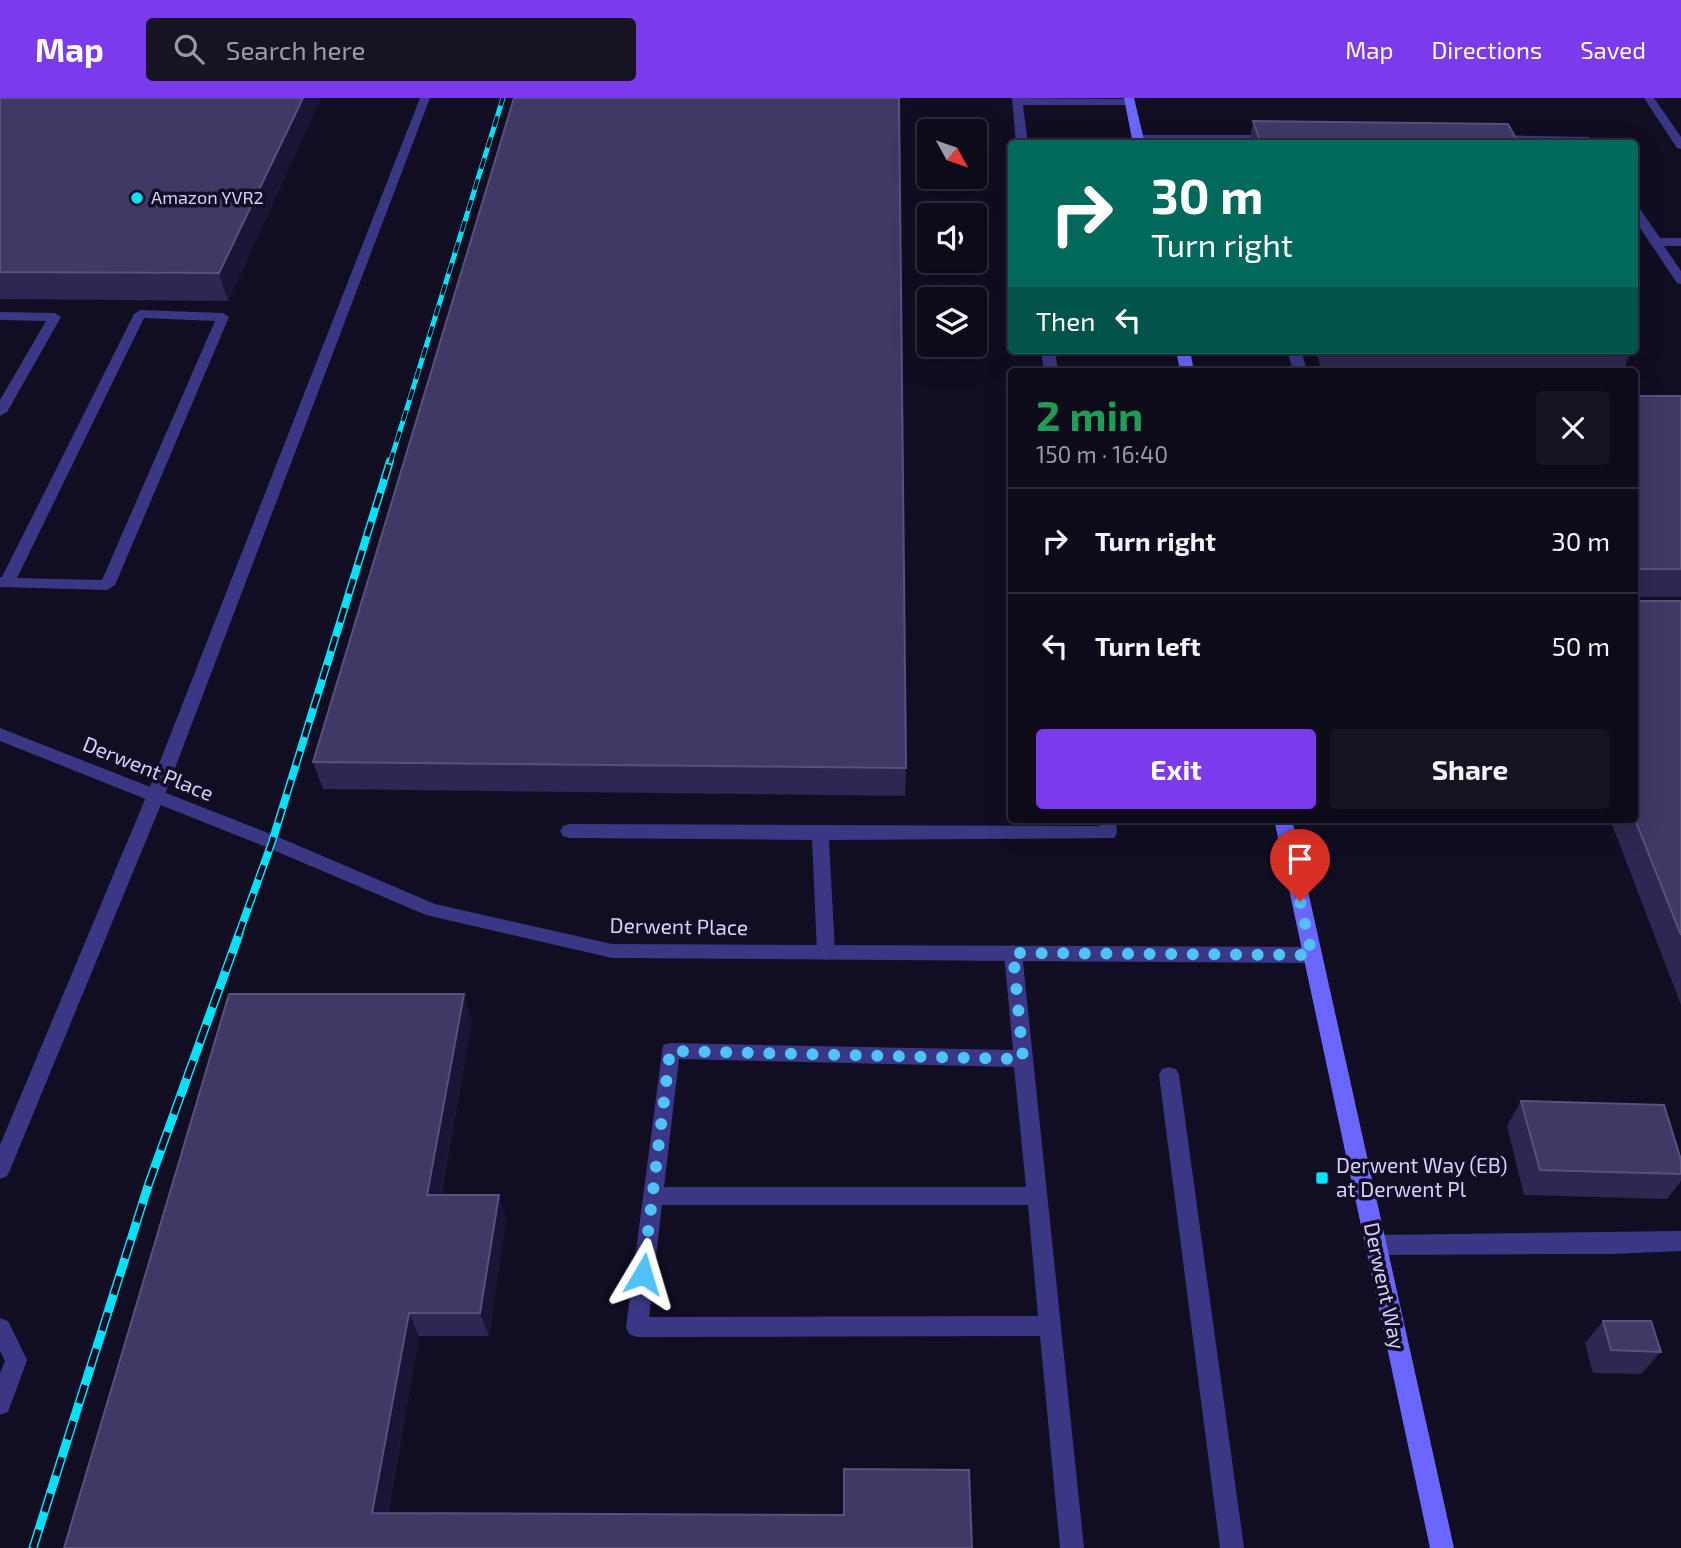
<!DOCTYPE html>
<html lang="en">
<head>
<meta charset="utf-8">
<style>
	:root { --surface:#0d0a1a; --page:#161323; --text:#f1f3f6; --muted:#9a9aa2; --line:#2d2b39; --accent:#7c3aed }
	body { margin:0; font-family:"Exo 2",sans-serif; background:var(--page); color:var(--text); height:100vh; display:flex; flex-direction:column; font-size:26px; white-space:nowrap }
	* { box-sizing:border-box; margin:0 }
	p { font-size:23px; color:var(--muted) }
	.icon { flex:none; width:38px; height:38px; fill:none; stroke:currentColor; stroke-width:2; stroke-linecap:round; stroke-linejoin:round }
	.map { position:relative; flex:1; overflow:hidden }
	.sheet { position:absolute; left:1008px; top:270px; width:630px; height:455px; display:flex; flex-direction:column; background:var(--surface); border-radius:7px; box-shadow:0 7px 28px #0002,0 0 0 2px var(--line) }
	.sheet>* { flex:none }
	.guide { position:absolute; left:1008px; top:42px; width:630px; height:214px; border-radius:7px; box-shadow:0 7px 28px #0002,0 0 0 2px var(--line); background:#00695c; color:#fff; overflow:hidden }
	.needle { width:46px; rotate:130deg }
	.buttons { position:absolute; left:917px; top:21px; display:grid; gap:14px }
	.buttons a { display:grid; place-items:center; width:70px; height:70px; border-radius:7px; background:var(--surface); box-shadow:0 7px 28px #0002,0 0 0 2px var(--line); font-size:35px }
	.pin { position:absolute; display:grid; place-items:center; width:60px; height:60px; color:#fff; margin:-72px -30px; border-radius:50% 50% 50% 0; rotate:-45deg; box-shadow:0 0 7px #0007 }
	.pin .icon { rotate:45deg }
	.me { position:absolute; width:77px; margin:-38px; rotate:7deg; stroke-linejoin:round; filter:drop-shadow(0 0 5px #0008) }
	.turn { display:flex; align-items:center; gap:24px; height:147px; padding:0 28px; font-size:32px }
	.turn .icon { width:91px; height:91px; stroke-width:2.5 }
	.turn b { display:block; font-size:49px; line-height:60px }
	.then { display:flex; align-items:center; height:66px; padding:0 28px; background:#0003; gap:14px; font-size:26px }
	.round { display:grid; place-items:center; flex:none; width:74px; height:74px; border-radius:7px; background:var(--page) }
	.summary { display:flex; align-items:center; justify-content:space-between; height:119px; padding:0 28px }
	h1 { font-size:42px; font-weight:700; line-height:52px; color:#1e9e55 }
	.action { display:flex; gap:14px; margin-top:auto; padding:14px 28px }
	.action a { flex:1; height:80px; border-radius:7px; background:var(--accent); color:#fff; font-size:28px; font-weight:700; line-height:80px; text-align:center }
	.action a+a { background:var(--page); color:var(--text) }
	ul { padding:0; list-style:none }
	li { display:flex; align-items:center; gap:21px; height:105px; padding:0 28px; border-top:2px solid var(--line) }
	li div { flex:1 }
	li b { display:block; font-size:26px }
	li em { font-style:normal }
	header { display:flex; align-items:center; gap:42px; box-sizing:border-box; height:98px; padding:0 35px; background:var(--accent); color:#fff }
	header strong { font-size:33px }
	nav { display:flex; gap:38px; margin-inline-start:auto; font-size:24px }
	.search { width:490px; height:63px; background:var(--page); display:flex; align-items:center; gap:18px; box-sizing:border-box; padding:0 24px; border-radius:7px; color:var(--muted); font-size:26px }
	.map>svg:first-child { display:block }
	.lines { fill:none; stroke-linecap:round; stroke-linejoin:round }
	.lane { fill:#3a3784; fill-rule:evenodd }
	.street { fill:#3a3784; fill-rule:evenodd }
	.secondary { fill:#6a66ff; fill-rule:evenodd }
	.rail-far2-casing { stroke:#00e2fa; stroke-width:5 }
	.rail-far1-casing { stroke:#00e2fa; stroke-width:8 }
	.rail-casing { stroke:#00e2fa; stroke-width:9 }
	.rail-far2 { stroke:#110d23; stroke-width:3.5; stroke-dasharray:11; stroke-linecap:butt }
	.rail-far1 { stroke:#110d23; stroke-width:5; stroke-dasharray:15; stroke-linecap:butt }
	.rail { stroke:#110d23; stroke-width:6; stroke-dasharray:19; stroke-linecap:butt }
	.wall { fill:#2f2652 }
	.shaded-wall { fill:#1b1437 }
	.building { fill:#403865; stroke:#58507d; stroke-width:2 }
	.route { stroke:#4fc3f7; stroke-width:12; stroke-dasharray:0 21.6 }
	.poi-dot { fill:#00e2fa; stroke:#110d23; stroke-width:2.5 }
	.labels { text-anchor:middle; stroke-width:7; stroke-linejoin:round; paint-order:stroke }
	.far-poi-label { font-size:18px; fill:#d5cfff; stroke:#110d23; text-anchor:start }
	.street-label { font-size:21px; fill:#d5cfff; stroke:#110d23 }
	.poi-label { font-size:21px; fill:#d5cfff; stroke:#110d23; text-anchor:start }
</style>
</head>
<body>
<header>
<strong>Map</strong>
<div class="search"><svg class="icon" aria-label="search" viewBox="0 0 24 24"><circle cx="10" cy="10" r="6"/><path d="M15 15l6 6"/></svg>Search here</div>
<nav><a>Map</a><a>Directions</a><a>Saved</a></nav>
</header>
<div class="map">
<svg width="1681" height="1450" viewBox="0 0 1681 1450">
	<rect width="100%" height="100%" fill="#110d23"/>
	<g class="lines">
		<!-- lane -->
		<g class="lane">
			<path d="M420,0H430L164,699L10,1072L7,1078L0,1081V1047L146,699Z"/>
			<path d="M1012,0L1130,1L1136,4L1130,7H1023L1028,46H1016Z"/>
			<path d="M1644,0H1654L1681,39V51L1677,50Z"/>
			<path d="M1137,37H1274L1280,40L1274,43L1133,42V38Z"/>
			<path d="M1494,37L1589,39L1597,46L1490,42V38Z"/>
			<path d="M1634,108H1638L1660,140H1681V148H1664L1681,173V186L1677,185L1634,121Z"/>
			<path d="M140,212L223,215L229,219L115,487L107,492L0,489V479H2L134,216ZM144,220L215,223L102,482L17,480Z"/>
			<path d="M0,214L55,215L61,219L7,314L0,318V302L46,223L0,222Z"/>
			<path d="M1041,252H1055L1058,273H1044Z"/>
			<path d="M1287,252H1301L1307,273H1293Z"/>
			<path d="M1098,721H1116L1117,735L1114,740L829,742L835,854L833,859L826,862L819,859L817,854L812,742L569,740L563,738L560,733L563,728L569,726L1099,728Z"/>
			<path d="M1013,847L1020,850L1022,855L1084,1450H1060L1040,1238L637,1239L629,1236L626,1229L663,947L670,945L1013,952L1004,855L1006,850ZM679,961L1014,969L1026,1089H664ZM662,1107H1028L1038,1218L649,1219Z"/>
			<path d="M1169,969L1176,971L1179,977L1244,1450H1220L1159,977L1162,971Z"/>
			<path d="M0,1220L8,1223L27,1262L8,1314L0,1317V1275L5,1263L0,1253Z"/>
		</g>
		<!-- street -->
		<g class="street">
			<path d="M0,630L278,739L435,806L612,846L1312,849L1319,852L1321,857L1319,862L1312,865L612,860L426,817L266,749L0,643Z"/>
			<path d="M1681,1133V1153L1612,1156L1375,1157L1367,1154L1364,1147L1367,1140L1375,1137Z"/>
		</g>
		<!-- secondary -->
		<g class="secondary">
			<path d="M1124,0H1134L1145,46H1133Z"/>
			<path d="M1176,252H1190L1194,273H1180Z"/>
			<path d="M1274,721H1292L1454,1450H1430Z"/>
		</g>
		<defs>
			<path id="rail-far2" d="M390,365L503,0"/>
			<path id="rail-far1" d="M238,838L272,744L390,363"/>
			<path id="rail" d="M33,1450L149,1085L239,836"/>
		</defs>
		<!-- rail-far2 casing -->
		<use href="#rail-far2" class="rail-far2-casing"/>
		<!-- rail-far1 casing -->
		<use href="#rail-far1" class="rail-far1-casing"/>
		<!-- rail casing -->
		<use href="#rail" class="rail-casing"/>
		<!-- rail-far2 -->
		<use href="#rail-far2" class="rail-far2"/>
		<!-- rail-far1 -->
		<use href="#rail-far1" class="rail-far1"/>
		<!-- rail -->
		<use href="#rail" class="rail"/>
	</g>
	<!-- wall -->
	<g class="wall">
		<path d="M0,0H321L228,203L0,201Z"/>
		<path d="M1253,23L1519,46H1249Z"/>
		<path d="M1315,252H1630L1631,254L1623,273H1322Z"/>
		<rect x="1634" y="298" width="47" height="201"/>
		<path d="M1634,503H1681V907L1610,721H1634Z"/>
		<path d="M313,664L906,670L905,698L323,691Z"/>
		<path d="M472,923L441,1097L506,1121L489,1238H419L388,1415L64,1450Z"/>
		<path d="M1521,1003L1681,1062V1083L1667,1101L1524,1097L1507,1028Z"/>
		<path d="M1603,1223L1661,1254L1641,1276L1593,1275L1585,1245Z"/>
	</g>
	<!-- shaded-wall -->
	<g class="shaded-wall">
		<path d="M303,0H321L228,203L219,175Z"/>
		<path d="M464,896L472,923L436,1121L427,1097Z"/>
		<path d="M499,1097L506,1121L489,1238L480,1215Z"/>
		<path d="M409,1215L419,1238L384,1434L372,1415Z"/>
	</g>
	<!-- building -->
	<g class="building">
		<path d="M0,0H303L219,175L0,174Z"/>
		<path d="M514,0H899L906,670L313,664Z"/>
		<path d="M1253,23L1508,26L1519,46H1261Z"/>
		<path d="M1331,252H1630L1631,254H1331Z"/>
		<rect x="1634" y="298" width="47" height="173"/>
		<path d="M1634,503H1681V837L1634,719Z"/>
		<path d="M229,896H464L427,1097H499L480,1215H409L372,1415L844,1417V1371L969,1372L972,1450H64Z"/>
		<path d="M1521,1003L1664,1007L1681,1062V1076L1540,1072Z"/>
		<path d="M1603,1223H1651L1661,1254L1611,1252Z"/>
	</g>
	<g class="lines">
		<!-- route -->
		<path class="route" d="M643,1176L670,953L1023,961L1013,855L1312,857L1300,803"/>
	</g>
	<!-- markers -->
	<g class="poi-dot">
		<circle cx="137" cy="100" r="7"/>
		<rect x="1315" y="1073" width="14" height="14" rx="3.5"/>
	</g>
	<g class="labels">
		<!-- far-poi labels -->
		<g class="far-poi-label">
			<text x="151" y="106">Amazon YVR2</text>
		</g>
		<!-- street labels -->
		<g class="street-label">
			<text transform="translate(148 671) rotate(22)" y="7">Derwent Place</text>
			<text transform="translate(679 829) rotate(1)" y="7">Derwent Place</text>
			<text transform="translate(1384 1188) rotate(78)" y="7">Derwent Way</text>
		</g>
		<!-- poi labels -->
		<g class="poi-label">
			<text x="1336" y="1075">Derwent Way (EB)<tspan x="1336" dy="24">at Derwent Pl</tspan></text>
		</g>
	</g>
</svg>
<div class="buttons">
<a><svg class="needle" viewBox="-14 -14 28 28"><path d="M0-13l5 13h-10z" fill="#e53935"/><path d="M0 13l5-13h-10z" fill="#9a9aa2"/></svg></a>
<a><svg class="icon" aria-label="sound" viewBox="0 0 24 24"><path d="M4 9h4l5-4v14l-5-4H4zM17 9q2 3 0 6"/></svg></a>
<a><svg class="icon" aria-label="layers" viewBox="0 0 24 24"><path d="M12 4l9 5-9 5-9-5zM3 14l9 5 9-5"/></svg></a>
</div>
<div class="pin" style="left:1300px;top:803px;background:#d93025"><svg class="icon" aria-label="arrive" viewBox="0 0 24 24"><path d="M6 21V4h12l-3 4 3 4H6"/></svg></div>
<svg class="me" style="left:643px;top:1176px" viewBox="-20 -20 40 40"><path d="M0-17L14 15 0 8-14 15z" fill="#4fc3f7" stroke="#fff" stroke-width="4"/></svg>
<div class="guide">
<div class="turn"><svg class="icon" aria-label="right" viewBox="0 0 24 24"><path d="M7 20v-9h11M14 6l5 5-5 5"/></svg><div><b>30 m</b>Turn right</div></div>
<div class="then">Then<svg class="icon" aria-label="left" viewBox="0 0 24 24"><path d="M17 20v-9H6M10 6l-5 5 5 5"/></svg></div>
</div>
<section class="sheet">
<div class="summary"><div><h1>2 min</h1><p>150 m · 16:40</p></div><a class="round"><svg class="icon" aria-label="close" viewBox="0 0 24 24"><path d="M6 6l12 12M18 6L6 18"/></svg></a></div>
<ul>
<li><svg class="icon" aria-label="right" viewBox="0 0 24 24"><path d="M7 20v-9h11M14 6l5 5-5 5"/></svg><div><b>Turn right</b></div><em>30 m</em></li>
<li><svg class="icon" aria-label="left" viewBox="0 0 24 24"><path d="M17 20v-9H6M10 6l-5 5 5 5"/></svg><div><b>Turn left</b></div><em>50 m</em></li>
</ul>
<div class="action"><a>Exit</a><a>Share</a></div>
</section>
</div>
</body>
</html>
